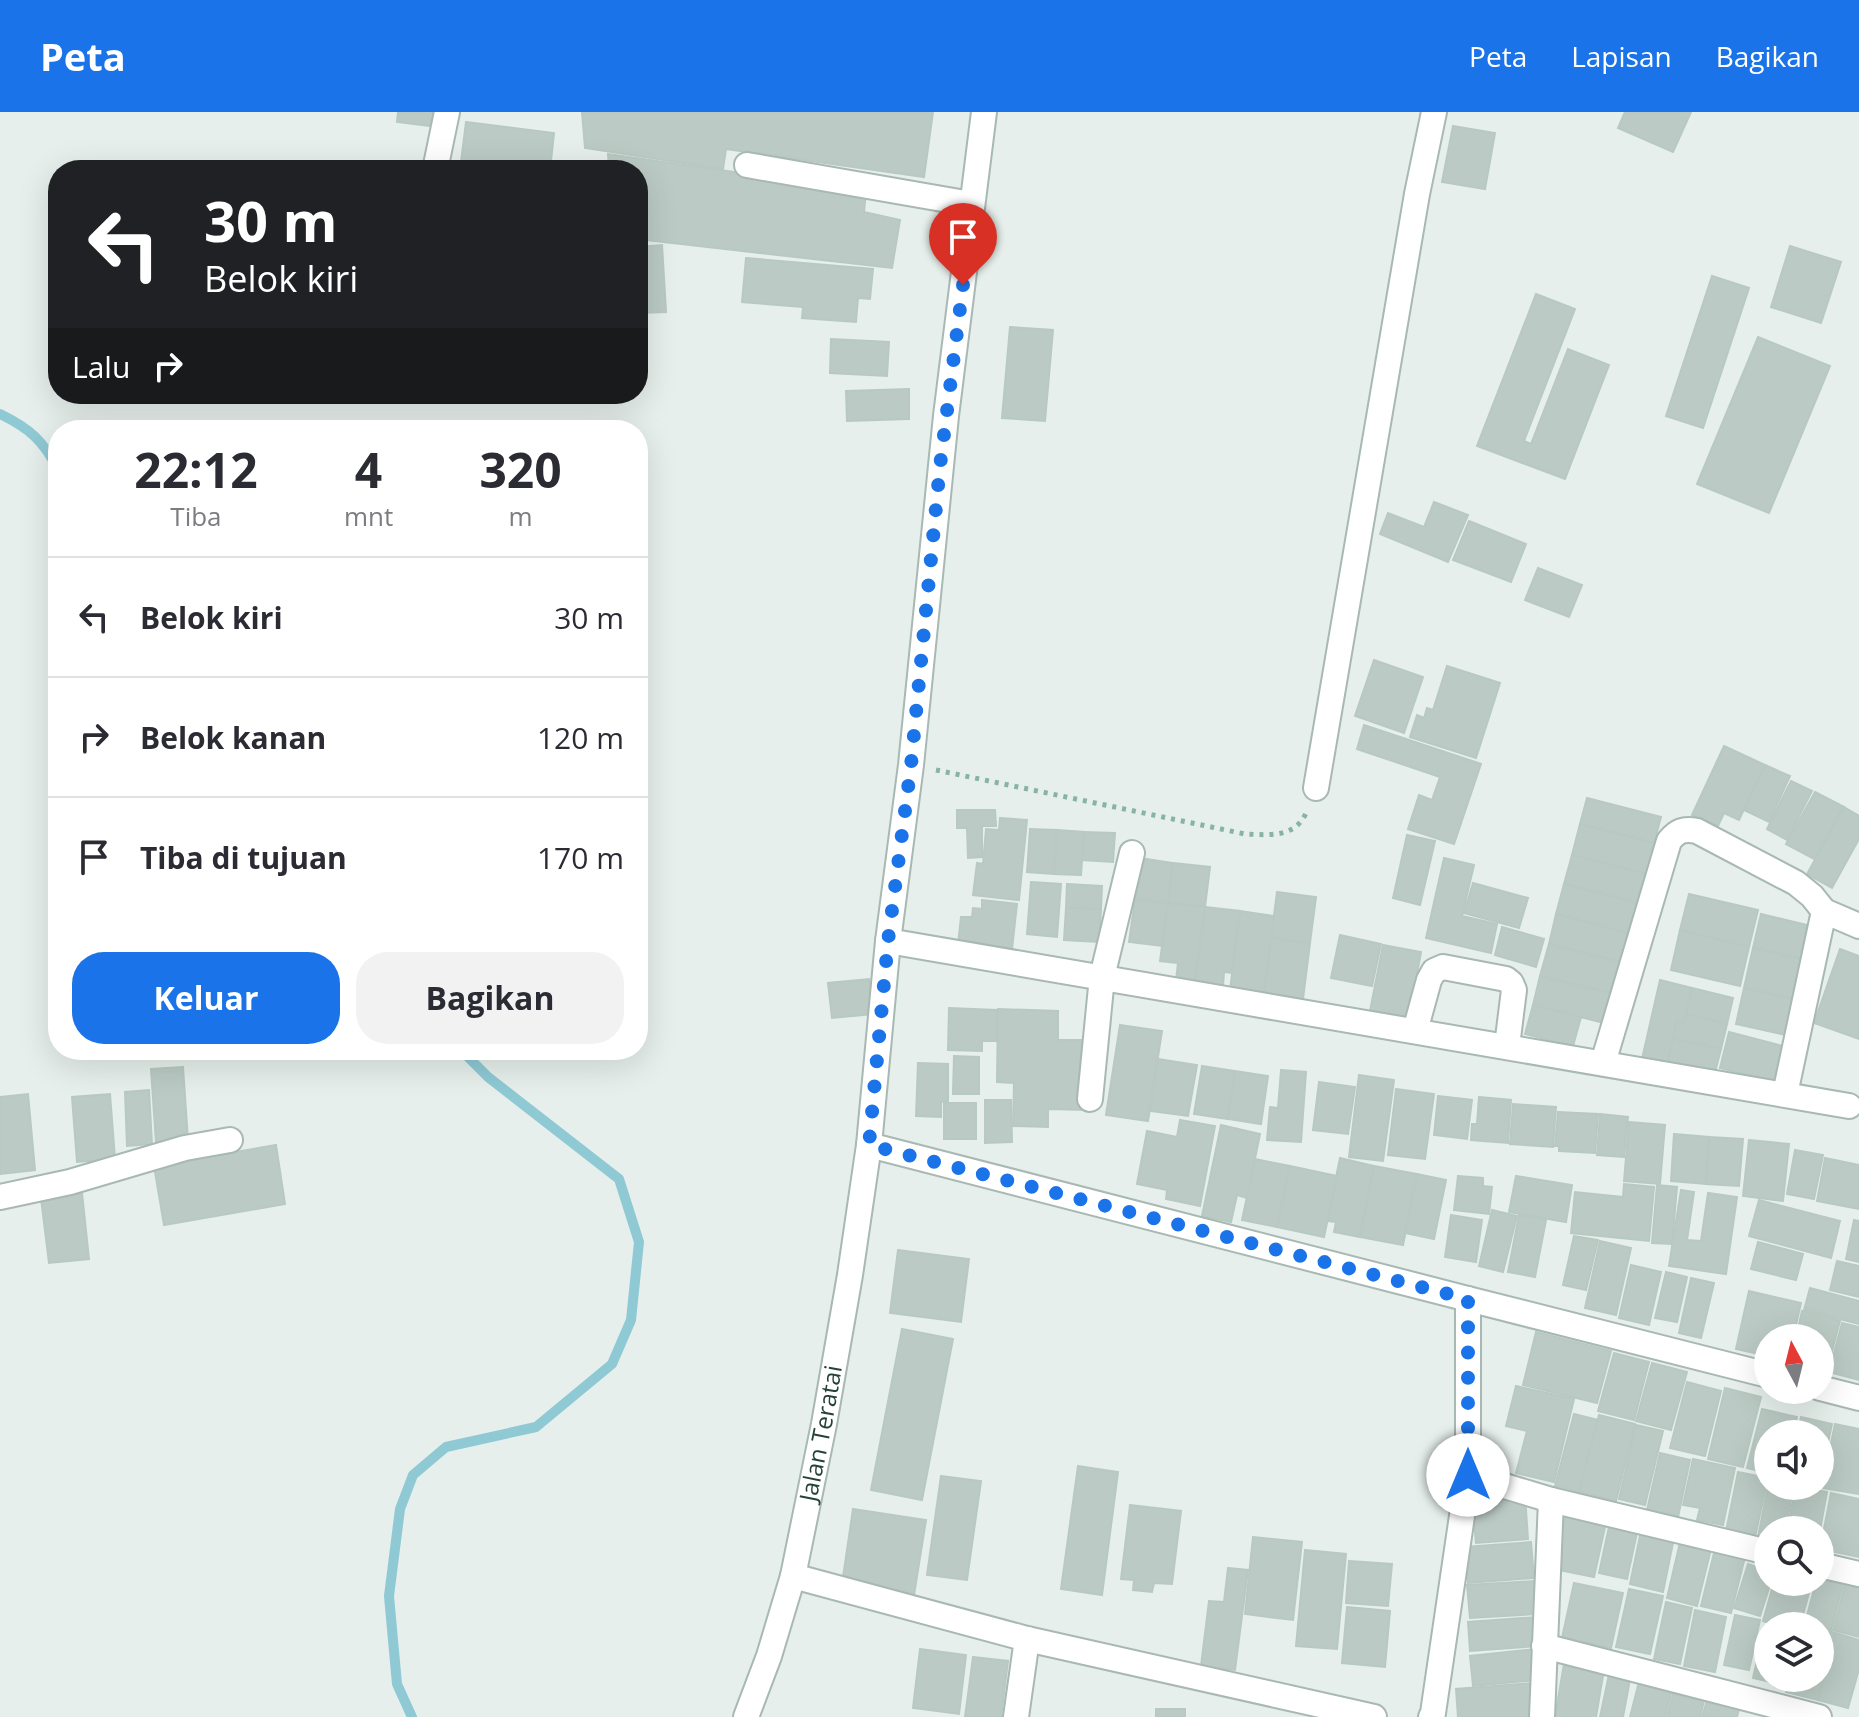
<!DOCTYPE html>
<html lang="id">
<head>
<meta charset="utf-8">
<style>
	:root { --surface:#fff; --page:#f2f2f3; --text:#2b2b33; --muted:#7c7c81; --line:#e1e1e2; --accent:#1a73e8 }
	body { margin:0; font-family:"Open Sans",sans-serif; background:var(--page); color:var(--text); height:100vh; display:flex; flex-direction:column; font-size:30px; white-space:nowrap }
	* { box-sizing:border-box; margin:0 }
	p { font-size:26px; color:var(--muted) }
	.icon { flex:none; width:44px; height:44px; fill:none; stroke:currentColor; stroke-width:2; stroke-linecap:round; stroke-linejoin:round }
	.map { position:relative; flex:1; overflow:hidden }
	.drawer { position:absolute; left:48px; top:308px; width:600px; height:640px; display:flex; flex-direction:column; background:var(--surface); border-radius:32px; box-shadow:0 8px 32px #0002 }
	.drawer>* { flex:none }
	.guide { position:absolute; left:48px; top:48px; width:600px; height:244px; border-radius:32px; box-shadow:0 8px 32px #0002; background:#202124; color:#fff; overflow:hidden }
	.needle { width:52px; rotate:353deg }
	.controls { position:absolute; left:1754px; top:1212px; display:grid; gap:16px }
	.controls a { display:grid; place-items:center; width:80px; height:80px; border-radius:50%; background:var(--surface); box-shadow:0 8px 32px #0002; font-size:40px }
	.pin { position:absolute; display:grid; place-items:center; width:68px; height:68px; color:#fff; margin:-82px -34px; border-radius:50% 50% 50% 0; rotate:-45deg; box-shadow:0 0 8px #0007 }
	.pin .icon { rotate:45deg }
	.me { position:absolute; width:88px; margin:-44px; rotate:0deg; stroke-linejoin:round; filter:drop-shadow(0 0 6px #0008) }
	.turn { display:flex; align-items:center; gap:28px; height:168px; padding:0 24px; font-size:36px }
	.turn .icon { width:104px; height:104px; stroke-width:2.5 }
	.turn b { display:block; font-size:56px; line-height:68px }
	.then { display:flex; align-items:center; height:76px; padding:0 24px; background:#0003; gap:16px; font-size:30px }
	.eta { display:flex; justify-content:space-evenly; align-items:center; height:136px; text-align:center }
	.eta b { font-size:48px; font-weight:700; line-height:56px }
	.cta { display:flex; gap:16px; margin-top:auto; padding:16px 24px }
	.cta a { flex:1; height:92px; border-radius:32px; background:var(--accent); color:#fff; font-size:32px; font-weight:700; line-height:92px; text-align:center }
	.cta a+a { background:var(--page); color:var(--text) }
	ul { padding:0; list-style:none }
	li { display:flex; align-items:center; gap:24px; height:120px; padding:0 24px; border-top:2px solid var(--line) }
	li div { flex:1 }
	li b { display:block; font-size:30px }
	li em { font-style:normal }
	header { display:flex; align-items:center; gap:48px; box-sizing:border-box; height:112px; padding:0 40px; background:var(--accent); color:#fff }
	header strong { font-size:38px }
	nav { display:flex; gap:44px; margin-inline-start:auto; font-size:28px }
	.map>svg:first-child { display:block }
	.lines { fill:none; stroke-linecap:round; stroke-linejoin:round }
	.stream { stroke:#8ec9d4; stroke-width:10 }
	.building { fill:#bbcac4; stroke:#b8c9c2; stroke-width:2 }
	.minor-casing { stroke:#a8b8b2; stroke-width:28 }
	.path { stroke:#86b3a5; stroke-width:5; stroke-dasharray:4 6; stroke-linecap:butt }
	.minor { stroke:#fff; stroke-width:24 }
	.route { stroke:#1a73e8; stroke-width:14; stroke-dasharray:0 25.2 }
	.labels { text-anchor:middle; stroke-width:8; stroke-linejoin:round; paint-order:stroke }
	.street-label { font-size:24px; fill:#24423a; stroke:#f7fbf9 }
</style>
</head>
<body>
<header>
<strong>Peta</strong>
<nav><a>Peta</a><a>Lapisan</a><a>Bagikan</a></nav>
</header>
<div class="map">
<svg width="1859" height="1605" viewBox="0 0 1859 1605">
	<rect width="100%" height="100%" fill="#e6efeb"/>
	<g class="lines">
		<!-- stream -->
		<g class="stream">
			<path d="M0,302C29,316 44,329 58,358"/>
			<path d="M412,1605L397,1572L389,1484L400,1397L413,1363L446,1335L536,1315L612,1252L631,1208L639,1130L619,1067L488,965L461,938"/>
		</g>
	</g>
	<!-- building -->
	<g class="building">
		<path d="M398,0H439L437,15L397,10Z"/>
		<path d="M582,0H933L924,65L726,37L723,57L585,36Z"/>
		<path d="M1625,0H1691L1673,40L1618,16Z"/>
		<path d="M466,10L554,21L550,58H460Z"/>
		<path d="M1453,14L1495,21L1485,77L1442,70Z"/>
		<path d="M608,42L866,79L864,100L900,108L892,156L638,127V58H609Z"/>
		<path d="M662,133L666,200L638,201V135Z"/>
		<path d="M1790,134L1841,150L1821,211L1771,195Z"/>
		<path d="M746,146L873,157L870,187L858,186L856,210L802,206L803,195L742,190Z"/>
		<path d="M1712,164L1749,176L1703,316L1666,304Z"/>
		<path d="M1536,182L1575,197L1524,329L1531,332L1568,237L1609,253L1565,367L1477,334Z"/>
		<path d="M1010,215L1053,218L1045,309L1002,306Z"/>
		<path d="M1758,225L1830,254L1769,401L1697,372Z"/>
		<path d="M831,227L889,230L887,264L830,261Z"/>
		<path d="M909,277V307L847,309L846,279Z"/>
		<path d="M1434,390L1468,403L1448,450L1380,422L1388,401L1424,415Z"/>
		<path d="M1469,409L1526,432L1511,470L1453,448Z"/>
		<path d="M1538,456L1582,473L1569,505L1525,488Z"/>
		<path d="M1374,548L1423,565L1404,621L1355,604Z"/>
		<path d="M1447,554L1500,571L1476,646L1410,625L1417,603L1424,606L1427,596L1433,598Z"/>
		<path d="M1364,613L1481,652L1454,732L1408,717L1419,683L1432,688L1440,665L1357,637Z"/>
		<path d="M1724,634L1765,653L1739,708L1724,701L1718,714L1692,703Z"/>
		<path d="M1765,653L1790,664L1769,710L1744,698Z"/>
		<path d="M1791,669L1812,679L1787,728L1767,717Z"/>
		<path d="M1815,680L1844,695L1814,747L1786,732Z"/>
		<path d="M1587,686L1661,705L1654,731L1580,712Z"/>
		<path d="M1844,695L1859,704V727L1832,776L1807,762Z"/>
		<path d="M957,698H995L996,714H982V745L968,746L967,716H957Z"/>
		<path d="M1000,706L1027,708L1019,788L973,783L977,751L983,752L986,717L999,718Z"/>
		<path d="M1580,712L1654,731L1646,762L1572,743Z"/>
		<path d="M1030,717L1057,718L1054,762L1027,760Z"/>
		<path d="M1057,718L1084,720L1081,763L1054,762Z"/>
		<path d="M1084,720L1115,721L1113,750L1082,748Z"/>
		<path d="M1407,723L1435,729L1420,793L1393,786Z"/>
		<path d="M1572,743L1646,762L1639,792L1564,772Z"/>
		<path d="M1140,746L1173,751L1168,791L1135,787Z"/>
		<path d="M1444,746L1474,753L1462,804L1497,812L1491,841L1426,826Z"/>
		<path d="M1173,751L1210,755L1205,795L1168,791Z"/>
		<path d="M1031,770L1061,772L1057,825L1027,822Z"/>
		<path d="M1473,771L1528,786L1519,816L1464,801Z"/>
		<path d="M1067,772L1102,774L1101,797L1066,796Z"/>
		<path d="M1564,772L1646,793L1631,822L1556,802Z"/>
		<path d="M1277,780L1316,785L1310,831L1271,826Z"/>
		<path d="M1689,782L1758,798L1749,835L1680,818Z"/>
		<path d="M1135,787L1168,791L1162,834L1129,830Z"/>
		<path d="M982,788L1017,792L1012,837L958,832L961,805H972L973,796L982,797Z"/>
		<path d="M1168,791L1205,795L1195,871L1176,868L1178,851L1160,849Z"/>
		<path d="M1205,795L1240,799L1232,861L1224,860L1223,874L1195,871Z"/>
		<path d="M1066,796L1101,797L1099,830L1064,828Z"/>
		<path d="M1240,799L1274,804L1264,882L1230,878Z"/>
		<path d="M1556,802L1631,822L1624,851L1549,832Z"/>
		<path d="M1761,802L1811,814L1803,847L1753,836Z"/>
		<path d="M1502,815L1544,827L1536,855L1495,843Z"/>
		<path d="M1680,818L1749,835L1740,874L1671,858Z"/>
		<path d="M1340,823L1381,832L1372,874L1331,866Z"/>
		<path d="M1271,826L1310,831L1303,887L1264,882Z"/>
		<path d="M1549,832L1624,851L1615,882L1540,864Z"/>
		<path d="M1383,833L1421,840L1408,911L1369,904Z"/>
		<path d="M1753,836L1803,847L1794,887L1744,876Z"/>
		<path d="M1840,837L1859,844V927L1814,911Z"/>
		<path d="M1540,864L1615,882L1608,912L1533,893Z"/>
		<path d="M869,867L873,902L832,906L828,871Z"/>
		<path d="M1660,868L1692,876L1684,911L1677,909L1667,952L1642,947Z"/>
		<path d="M1692,876L1733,886L1727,912L1686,902Z"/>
		<path d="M1744,876L1794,887L1786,923L1736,912Z"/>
		<path d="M1533,893L1581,905L1573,934L1525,922Z"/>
		<path d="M949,896L996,898V929H982V939L948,938Z"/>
		<path d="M998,897L1058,899V928H1089L1087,998L1048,997V1015L1013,1014L1014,971L997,970Z"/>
		<path d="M1686,902L1727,912L1721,937L1673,927L1677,909L1684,911Z"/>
		<path d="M1120,913L1162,919L1148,1009L1106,1003Z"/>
		<path d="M1729,920L1783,934L1774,969L1720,956Z"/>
		<path d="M1673,927L1721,937L1714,964L1667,952Z"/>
		<path d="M954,944L979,945V982H953Z"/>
		<path d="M1158,947L1197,953L1188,1004L1150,999Z"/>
		<path d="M918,951L948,952V989L941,990V1005L916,1004Z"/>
		<path d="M1202,954L1235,959L1228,1007L1194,1002Z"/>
		<path d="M183,955L188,1028L156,1031L151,957Z"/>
		<path d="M1281,958L1306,960L1301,1030L1267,1028L1270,995L1278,996Z"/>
		<path d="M1235,959L1268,964L1261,1012L1228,1007Z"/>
		<path d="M1359,963L1394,968L1383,1049L1349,1045Z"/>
		<path d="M1319,970L1355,975L1348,1022L1313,1018Z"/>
		<path d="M1396,977L1434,982L1425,1047L1388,1043Z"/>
		<path d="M149,978L152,1032L127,1034L125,980Z"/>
		<path d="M28,982L35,1058L0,1062V985Z"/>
		<path d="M110,982L115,1047L77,1050L72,985Z"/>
		<path d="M1438,984L1472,988L1467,1027L1434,1023Z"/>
		<path d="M1479,985L1511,988L1508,1031L1471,1028L1472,1012H1477Z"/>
		<path d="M985,988H1011L1012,1030L985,1031Z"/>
		<rect x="944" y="991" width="32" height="36"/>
		<path d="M1513,992L1556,995L1553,1035L1510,1032Z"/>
		<path d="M1558,1000L1598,1002L1595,1041L1559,1039V1034H1555Z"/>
		<path d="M1600,1002L1628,1005L1624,1045L1597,1043Z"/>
		<path d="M1180,1008L1215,1014L1200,1094L1166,1087L1167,1078L1137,1072L1147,1019L1177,1025Z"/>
		<path d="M1629,1010L1665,1013L1660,1072L1624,1069Z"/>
		<path d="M1221,1013L1260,1022L1247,1086L1237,1083L1231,1110L1202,1104Z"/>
		<path d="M1674,1022L1709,1025L1706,1072L1671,1069Z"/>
		<path d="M1709,1025L1743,1027L1739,1074L1706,1072Z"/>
		<path d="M1749,1028L1789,1032L1783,1089L1743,1084Z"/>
		<path d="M276,1033L285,1092L164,1113L154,1054Z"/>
		<path d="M1795,1038L1823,1043L1814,1087L1787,1082Z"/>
		<path d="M1340,1046L1374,1054L1360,1125L1334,1120L1336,1110L1327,1109Z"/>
		<path d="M1825,1046L1859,1053V1097L1817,1089Z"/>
		<path d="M1255,1047L1290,1054L1277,1115L1242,1108Z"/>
		<path d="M1290,1054L1337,1064L1324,1125L1277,1115Z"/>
		<path d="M1374,1054L1417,1062L1403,1133L1360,1125Z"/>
		<path d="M1417,1062L1446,1068L1434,1127L1405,1121Z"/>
		<path d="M1458,1064L1483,1066V1074L1492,1075L1489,1102L1454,1098Z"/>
		<path d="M1516,1064L1572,1073L1566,1110L1509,1100Z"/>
		<path d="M1624,1072L1654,1075L1649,1129L1571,1121L1575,1080L1623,1085Z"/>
		<path d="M1657,1073L1677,1075L1672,1132L1652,1131Z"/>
		<path d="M1681,1078L1694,1080L1687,1128L1701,1129L1708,1081L1737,1085L1726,1162L1669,1154Z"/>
		<path d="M82,1081L89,1147L49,1151L41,1086Z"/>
		<path d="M1759,1088L1840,1109L1831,1146L1749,1124Z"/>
		<path d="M1492,1098L1517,1104L1503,1160L1479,1154Z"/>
		<path d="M1451,1103L1482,1108L1476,1150L1445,1145Z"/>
		<path d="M1519,1103L1546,1108L1535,1165L1508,1160Z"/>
		<path d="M1854,1108L1859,1109V1150L1846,1147Z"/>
		<path d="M1574,1124L1598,1128L1586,1178L1563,1173Z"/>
		<path d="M1600,1129L1631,1136L1616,1203L1585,1196Z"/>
		<path d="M1758,1130L1803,1142L1796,1168L1751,1157Z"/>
		<path d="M898,1138L969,1147L961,1210L890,1201Z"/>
		<path d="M1837,1149L1859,1154V1185L1830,1178Z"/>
		<path d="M1631,1153L1661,1160L1649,1213L1619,1206Z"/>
		<path d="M1666,1160L1687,1165L1677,1210L1655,1206Z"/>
		<path d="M1691,1166L1714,1171L1701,1226L1679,1221Z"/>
		<path d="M1810,1176L1859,1189V1212L1804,1198Z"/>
		<path d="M1749,1179L1801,1191L1793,1226H1768V1244L1736,1237Z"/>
		<path d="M1802,1199L1840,1209L1826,1262L1820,1260V1226H1796Z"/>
		<path d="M1842,1211L1859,1215V1268L1829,1260Z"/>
		<path d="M902,1217L953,1227L922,1388L871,1378Z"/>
		<path d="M1536,1220L1611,1239L1597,1291L1523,1273Z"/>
		<path d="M1614,1241L1649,1250L1634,1308L1598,1299Z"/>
		<path d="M1652,1251L1687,1260L1671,1318L1636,1309Z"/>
		<path d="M1687,1270L1721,1279L1705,1344L1670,1336Z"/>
		<path d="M1516,1274L1574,1287L1554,1370L1516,1361L1527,1319L1506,1314Z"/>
		<path d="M1725,1276L1761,1285L1743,1355L1708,1347Z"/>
		<path d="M1762,1297L1797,1305L1793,1322H1768V1361L1747,1356Z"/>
		<path d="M1574,1302L1598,1308L1579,1380L1555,1374Z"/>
		<path d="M1599,1303L1635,1312L1616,1389L1579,1380Z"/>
		<path d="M1801,1305L1832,1312L1820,1368V1322H1797Z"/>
		<path d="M1835,1312L1859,1317V1382L1822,1376Z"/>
		<path d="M1636,1313L1663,1319L1645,1393L1619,1387Z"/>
		<path d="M1660,1341L1690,1348L1678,1405L1647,1398Z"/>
		<path d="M1693,1347L1735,1356L1723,1413L1697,1408L1700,1396L1683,1393Z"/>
		<path d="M1078,1354L1118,1360L1102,1483L1061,1477Z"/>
		<path d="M1738,1360L1768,1366L1755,1425L1726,1419Z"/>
		<path d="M941,1364L981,1369L967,1468L927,1463Z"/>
		<path d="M1768,1374H1794L1785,1418H1768V1427L1758,1425Z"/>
		<path d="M1796,1374L1827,1380L1820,1418H1787Z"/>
		<path d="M1831,1381L1859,1387V1445L1820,1437Z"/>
		<path d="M1525,1384L1528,1427L1476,1431L1472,1388Z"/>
		<path d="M1130,1393L1181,1399L1172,1472L1154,1471L1152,1480L1133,1478L1134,1468L1121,1467Z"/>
		<path d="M853,1397L926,1408L914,1483L842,1472Z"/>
		<path d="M1566,1398L1607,1406L1594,1465L1554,1457Z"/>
		<path d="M1610,1410L1638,1416L1627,1467L1599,1461Z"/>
		<path d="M1641,1419L1674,1426L1663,1480L1630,1472Z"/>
		<path d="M1253,1425L1302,1430L1293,1508L1245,1502Z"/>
		<path d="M1681,1426L1712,1433L1697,1494L1667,1486Z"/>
		<path d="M1531,1430L1534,1466L1468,1471L1465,1435Z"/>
		<path d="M1715,1437L1745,1445L1731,1501L1701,1494Z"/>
		<path d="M1305,1438L1346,1442L1337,1537L1296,1534Z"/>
		<path d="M1349,1449L1392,1452L1388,1494L1346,1491Z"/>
		<path d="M1748,1452L1768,1459V1470H1771L1760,1504L1734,1496Z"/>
		<path d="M1228,1456L1248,1458L1235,1558L1201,1554L1209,1489L1224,1490Z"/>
		<path d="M1820,1466L1843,1472L1831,1518L1805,1511L1816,1470H1820Z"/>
		<path d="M1535,1469L1537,1502L1470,1506L1467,1473Z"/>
		<path d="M1774,1470H1812L1800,1514H1780L1763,1509Z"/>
		<path d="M1574,1471L1623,1481L1611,1536L1562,1526Z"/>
		<path d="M1845,1472L1859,1475V1525L1833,1518Z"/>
		<path d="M1629,1477L1663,1484L1650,1542L1616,1535Z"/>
		<path d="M1666,1490L1692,1496L1680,1552L1654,1547Z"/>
		<path d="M1347,1495L1390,1499L1385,1555L1342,1551Z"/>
		<path d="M1695,1498L1726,1505L1715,1560L1684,1554Z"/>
		<path d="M1735,1503L1760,1508L1749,1558L1724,1553Z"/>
		<path d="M1537,1505L1539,1534L1470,1539L1468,1510Z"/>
		<path d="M1764,1517L1768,1518V1566H1782L1780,1572L1753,1566Z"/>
		<path d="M1820,1517L1836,1521L1818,1588L1786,1580L1790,1566H1820Z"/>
		<path d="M1836,1521L1859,1528V1557L1848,1596L1818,1588Z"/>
		<path d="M920,1537L966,1543L959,1602L913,1596Z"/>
		<path d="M1535,1537L1538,1568L1473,1574L1470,1544Z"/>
		<path d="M973,1545L1008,1549L1001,1605H965Z"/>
		<path d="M1565,1546L1605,1552L1596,1605H1555Z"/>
		<path d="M1610,1558L1631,1562L1623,1605H1600Z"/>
		<path d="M1640,1566L1673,1574L1665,1605H1630Z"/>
		<path d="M1534,1571L1537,1605H1458L1456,1577Z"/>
		<path d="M1673,1582L1704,1589L1700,1605H1667Z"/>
		<path d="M1708,1585L1740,1593L1737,1605H1702Z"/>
		<rect x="1156" y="1597" width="29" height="8"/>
	</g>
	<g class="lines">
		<defs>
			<g id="minor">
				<path d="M747,53L971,92"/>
				<path d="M435,58L447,0"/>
				<path d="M1316,676L1417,82L1434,0"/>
				<path d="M1824,799L1859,814"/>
				<path d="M888,829L1849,994"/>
				<path d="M1415,919L1429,868L1434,859L1443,855L1506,867L1511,871L1514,878L1507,934"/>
				<path d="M1603,951L1669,729C1677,719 1684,716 1697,719L1796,771L1812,784L1824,799L1785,982"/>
				<path d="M1090,987L1102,865L1132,741"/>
				<path d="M869,1033L1468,1187L1768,1263"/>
				<path d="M0,1085L70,1070L185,1036L230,1028"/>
				<path d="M1820,1276L1859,1286"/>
				<path d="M1468,1363L1551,1388L1768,1440"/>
				<path d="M1820,1453L1859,1462"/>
				<path d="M793,1464L1027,1527L1374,1605"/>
				<path d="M1544,1534L1819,1605"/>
				<path id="s1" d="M746,1605L769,1544L793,1464L824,1312L850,1163L869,1033L888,829L911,653L946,304L984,0"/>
				<path d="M1016,1605L1027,1527"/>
				<path d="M1431,1605L1433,1601L1468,1363V1187"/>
				<path d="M1542,1605L1551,1388"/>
			</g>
		</defs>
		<!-- minor casing -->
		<use href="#minor" class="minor-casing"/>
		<!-- path -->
		<path class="path" d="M936,658L1245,722C1269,723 1295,726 1306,701"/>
		<!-- minor -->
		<use href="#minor" class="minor"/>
	</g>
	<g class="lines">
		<!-- route -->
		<path class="route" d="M963,173L940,354L911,653L888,829L869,1033L1468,1187V1363"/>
	</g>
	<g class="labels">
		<!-- street labels -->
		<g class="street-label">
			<text dy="8" stroke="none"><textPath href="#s1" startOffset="294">Jalan Teratai</textPath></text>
		</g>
	</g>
</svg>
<div class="controls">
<a><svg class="needle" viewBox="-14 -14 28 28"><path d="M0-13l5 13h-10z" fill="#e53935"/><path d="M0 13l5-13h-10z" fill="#7c7c81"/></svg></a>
<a><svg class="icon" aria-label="sound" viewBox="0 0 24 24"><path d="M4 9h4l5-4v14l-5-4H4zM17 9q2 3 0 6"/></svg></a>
<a><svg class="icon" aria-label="search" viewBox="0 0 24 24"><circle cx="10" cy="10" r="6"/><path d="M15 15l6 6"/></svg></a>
<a><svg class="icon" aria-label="layers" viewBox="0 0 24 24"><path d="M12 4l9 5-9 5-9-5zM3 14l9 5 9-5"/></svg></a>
</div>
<div class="pin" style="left:963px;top:173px;background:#d93025"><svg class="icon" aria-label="arrive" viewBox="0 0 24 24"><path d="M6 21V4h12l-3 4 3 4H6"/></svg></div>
<svg class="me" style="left:1468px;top:1363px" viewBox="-20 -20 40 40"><circle r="19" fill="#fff"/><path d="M0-13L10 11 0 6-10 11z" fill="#1a73e8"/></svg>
<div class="guide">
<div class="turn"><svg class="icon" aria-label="left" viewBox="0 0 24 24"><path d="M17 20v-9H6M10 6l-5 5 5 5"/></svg><div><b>30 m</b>Belok kiri</div></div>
<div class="then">Lalu<svg class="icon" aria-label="right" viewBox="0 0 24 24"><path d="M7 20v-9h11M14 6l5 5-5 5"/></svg></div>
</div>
<section class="drawer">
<div class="eta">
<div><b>22:12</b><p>Tiba</p></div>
<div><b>4</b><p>mnt</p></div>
<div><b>320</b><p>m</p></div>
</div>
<ul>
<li><svg class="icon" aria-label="left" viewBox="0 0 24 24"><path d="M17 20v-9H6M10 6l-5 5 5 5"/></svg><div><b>Belok kiri</b></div><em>30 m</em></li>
<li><svg class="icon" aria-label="right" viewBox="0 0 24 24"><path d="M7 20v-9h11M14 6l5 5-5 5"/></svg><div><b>Belok kanan</b></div><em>120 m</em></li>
<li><svg class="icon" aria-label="arrive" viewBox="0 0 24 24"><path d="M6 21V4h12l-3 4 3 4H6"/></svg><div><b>Tiba di tujuan</b></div><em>170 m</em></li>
</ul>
<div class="cta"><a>Keluar</a><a>Bagikan</a></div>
</section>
</div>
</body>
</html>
